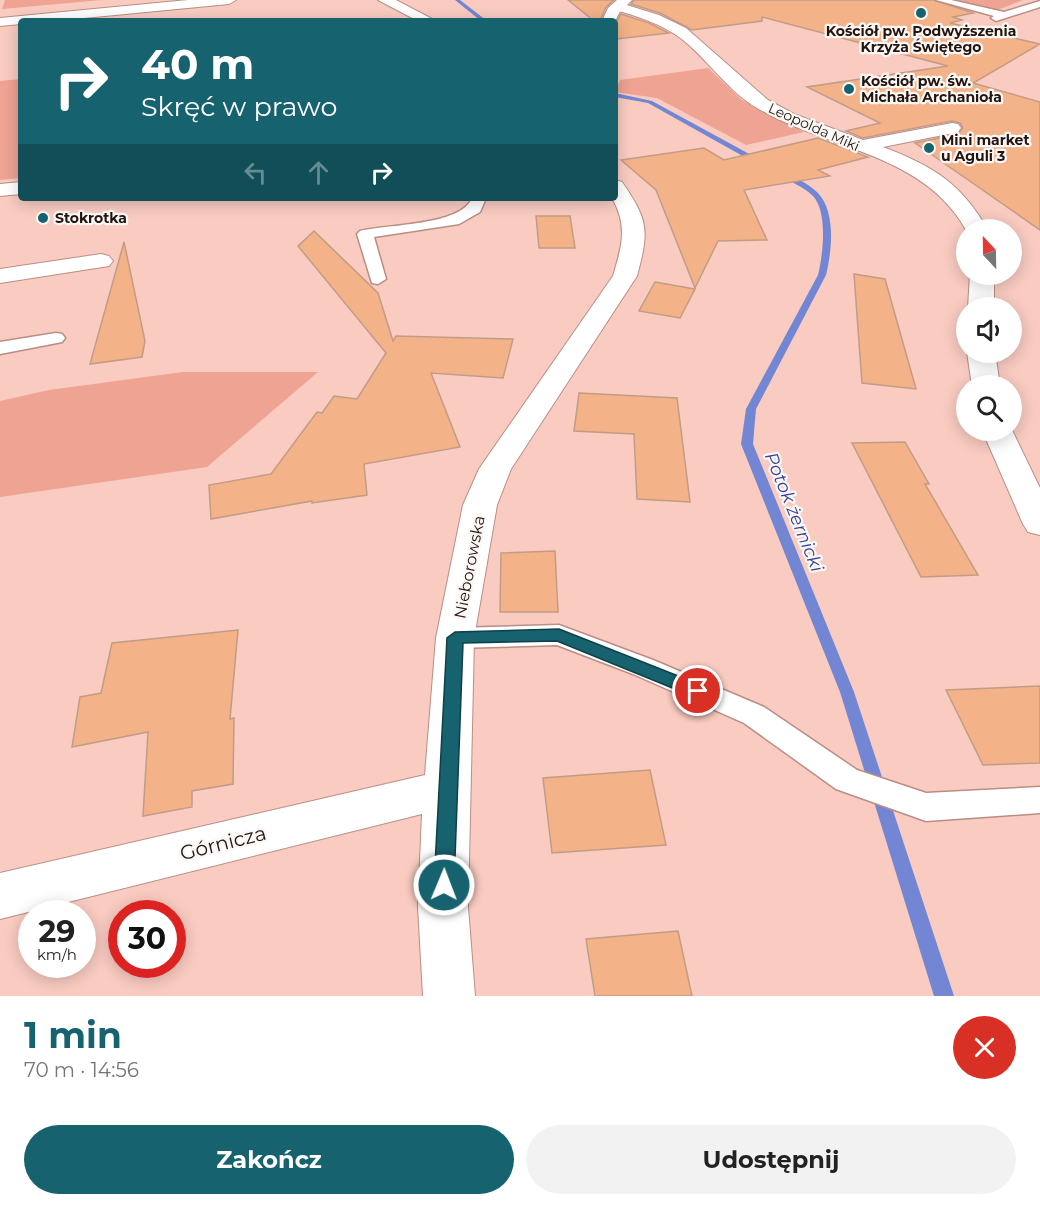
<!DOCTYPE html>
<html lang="pl">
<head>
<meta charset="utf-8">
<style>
	:root { --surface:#fff; --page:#f2f2f2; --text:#222; --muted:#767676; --accent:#17626f }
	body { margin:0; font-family:Montserrat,sans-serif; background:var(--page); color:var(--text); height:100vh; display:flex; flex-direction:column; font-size:22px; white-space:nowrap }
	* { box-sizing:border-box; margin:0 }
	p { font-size:20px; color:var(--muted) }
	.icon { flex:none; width:33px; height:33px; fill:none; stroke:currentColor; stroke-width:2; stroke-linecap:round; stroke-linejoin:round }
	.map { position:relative; height:996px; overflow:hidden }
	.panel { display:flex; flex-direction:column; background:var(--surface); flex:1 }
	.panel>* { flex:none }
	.guide { position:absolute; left:18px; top:18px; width:600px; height:183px; border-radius:6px; box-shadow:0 3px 15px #0003; background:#17626f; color:#fff; overflow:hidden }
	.needle { width:39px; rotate:338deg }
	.fabs { position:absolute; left:956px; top:219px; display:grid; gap:12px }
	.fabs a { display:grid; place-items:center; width:66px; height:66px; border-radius:50%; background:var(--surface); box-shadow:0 3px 15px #0003; font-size:30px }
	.speed { position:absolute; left:18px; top:900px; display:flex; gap:12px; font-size:30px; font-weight:700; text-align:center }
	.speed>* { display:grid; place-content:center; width:78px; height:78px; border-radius:50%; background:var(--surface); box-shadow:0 3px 15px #0003; line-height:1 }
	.speed small { font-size:15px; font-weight:400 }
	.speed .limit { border:9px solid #d22; background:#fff; color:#111 }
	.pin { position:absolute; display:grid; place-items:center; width:51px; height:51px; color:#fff; margin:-26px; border:3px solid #fff; border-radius:50%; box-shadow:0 2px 6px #0007 }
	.me { position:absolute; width:66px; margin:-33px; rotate:1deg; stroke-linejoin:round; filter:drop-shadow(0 0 4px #0008) }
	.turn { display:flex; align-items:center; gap:21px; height:126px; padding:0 24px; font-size:27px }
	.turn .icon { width:78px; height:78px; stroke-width:2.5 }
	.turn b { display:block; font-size:42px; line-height:51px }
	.lanes { display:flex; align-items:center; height:57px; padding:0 24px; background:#0003; justify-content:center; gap:30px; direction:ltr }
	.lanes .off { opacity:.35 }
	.round { display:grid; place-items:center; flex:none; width:63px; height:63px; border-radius:32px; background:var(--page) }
	.head { display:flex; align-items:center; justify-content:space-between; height:102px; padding:0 24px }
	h1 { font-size:36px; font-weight:700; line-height:45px; color:var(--accent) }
	.action { display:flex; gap:12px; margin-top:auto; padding:12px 24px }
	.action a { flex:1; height:69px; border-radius:36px; background:var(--accent); color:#fff; font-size:24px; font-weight:700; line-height:69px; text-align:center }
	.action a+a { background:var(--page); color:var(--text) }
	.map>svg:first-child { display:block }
	.green { fill:#eea393 }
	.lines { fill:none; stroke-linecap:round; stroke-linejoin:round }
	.stream { fill:#7386d4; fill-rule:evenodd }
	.building { fill:#f4b289; stroke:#c29c86; stroke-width:1.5 }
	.service-casing { stroke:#b98e85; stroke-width:3 }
	.minor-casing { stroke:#b98e85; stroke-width:2 }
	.tertiary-casing { stroke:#b98e85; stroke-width:2 }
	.service { fill:#fff; fill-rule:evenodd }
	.minor { fill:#fff; fill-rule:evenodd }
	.tertiary { fill:#fff; fill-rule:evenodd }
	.route { fill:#17626f; stroke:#0f4048; stroke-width:1.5 }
	.poi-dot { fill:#17626f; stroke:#fbf7f5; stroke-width:2 }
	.labels { text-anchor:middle; stroke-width:4.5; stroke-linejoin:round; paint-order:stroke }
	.far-poi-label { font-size:14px; font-weight:bold; fill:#251511; stroke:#fbf7f5; text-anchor:start }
	.far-street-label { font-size:14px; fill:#251511; stroke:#fbf7f5 }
	.street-label { font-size:16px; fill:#251511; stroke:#fbf7f5 }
	.water-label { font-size:18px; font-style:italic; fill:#33409c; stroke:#fbf7f5 }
	.near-street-label { font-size:20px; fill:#251511; stroke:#fbf7f5 }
</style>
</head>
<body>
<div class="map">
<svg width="1040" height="996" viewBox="0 0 1040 996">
	<rect width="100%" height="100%" fill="#f9cbc1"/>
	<!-- green -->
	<g class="green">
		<path d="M5,0H102L2,9Z"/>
		<path d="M951,0H1023L995,11Z"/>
		<path d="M708,68L742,100L804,132L746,145L657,98L615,92L620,80Z"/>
		<path d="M21,79V178L0,180V81Z"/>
		<path d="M183,372H318L207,467L0,497V401L49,390Z"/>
	</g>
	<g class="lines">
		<!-- stream -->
		<g class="stream">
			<path d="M455,0H460L487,21H481Z"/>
			<path d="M615,93L652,101L764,162L757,164L648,103L615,97Z"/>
			<path d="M780,172H786C796,178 809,184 818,193C836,212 832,251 826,275L756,409L753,444L854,692L954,996H934L840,692L741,444L746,409L818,275C823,255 828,212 813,196C804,187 791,182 780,176Z"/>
		</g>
	</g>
	<!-- building -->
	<g class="building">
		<path d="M568,0H614L606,7L600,21H594Z"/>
		<path d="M634,0H934L973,13L953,17L962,20L950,23L1040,44L973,83L1040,102V230L915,143L958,134L963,128L960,123L952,121L863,138L846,131L880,123L807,87L948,66L762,17V21L692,30L660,13L631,4Z"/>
		<path d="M621,14L649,23L669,33L617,39L615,24Z"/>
		<path d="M818,138L868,157L818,170L830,176L744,190L767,240L718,241L695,288L656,190L621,160L704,148L724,160Z"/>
		<path d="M536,216H570L575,248H539Z"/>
		<path d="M314,231L378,293L393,341L396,336L513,339L503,378L431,373L460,447L364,464L367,495L312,503V501L211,519L209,485L271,474L317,412L322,413L334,396L357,399L386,353L298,246Z"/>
		<path d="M124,242L145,341L142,357L90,364Z"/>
		<path d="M854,274L885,279L916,389L862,383Z"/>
		<path d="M655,282L695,289L680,318L639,311Z"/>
		<path d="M579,393L677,398L690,502L637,499L634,434L574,431Z"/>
		<path d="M905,442L929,484H925L978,575L921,577L852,443Z"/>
		<path d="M555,551L558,612H500L501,553Z"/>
		<path d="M238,630L230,719L234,718L233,784L192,791V807L143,816L148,732L72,747L80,697L101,693L112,643Z"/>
		<path d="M1040,686V763L983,765L946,690Z"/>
		<path d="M650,770L666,845L552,853L543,778Z"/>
		<path d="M678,931L692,996H595L586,939Z"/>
	</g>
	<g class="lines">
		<defs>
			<g id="service">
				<path d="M936,0H951L1004,12L1040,1V7L996,21L991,18L994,16Z"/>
				<path d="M472,198H486L480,212L459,224L374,237L386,279L378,284L372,283L357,234L360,231C387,224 461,226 472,198Z"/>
				<path d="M56,333L62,334L65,338L62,342L0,354V342Z"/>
				<path d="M559,625L653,660L764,707L857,770L926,793L1040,787V813L926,821L836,789L744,723L633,674L557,645L455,648L446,645L442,638L446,631L455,628Z"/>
			</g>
			<g id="minor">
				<path d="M188,0H236L229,4L53,21H21V24L0,26V18Z"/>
				<path d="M378,0H396L436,21H418Z"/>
				<path d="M617,2L659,15L686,28L768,100L794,114L863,140L952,123L958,124L961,128L958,132L883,147C933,166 961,183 988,230H966C923,153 828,150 757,108C728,91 709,61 683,40C663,24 637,16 612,9L610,6Z"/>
				<path d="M615,180L622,182C649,221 649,231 637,276L511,469L497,505L474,638L468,907L475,996H423L418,907L422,814L0,919V873L425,775L436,638L463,505L479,469L613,276C622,246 628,226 612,198H615Z"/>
				<path d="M101,254L109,256L113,261L109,266L0,283V269Z"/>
				<path d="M970,274H994V308H968Z"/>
				<path d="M967,352H995L1000,386H972Z"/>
				<path d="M1011,428L1040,488V535L1028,532L1023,524L982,430H1011Z"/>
			</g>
			<g id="tertiary">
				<path d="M617,0H632L619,13L615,22L602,21L608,8Z"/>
				<path d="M21,182V194L0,196V184Z"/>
			</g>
		</defs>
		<!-- service casing -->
		<use href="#service" class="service-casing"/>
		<!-- minor casing -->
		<use href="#minor" class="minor-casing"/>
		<!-- tertiary casing -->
		<use href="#tertiary" class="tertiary-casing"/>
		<!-- service -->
		<use href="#service" class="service"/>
		<!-- minor -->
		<use href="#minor" class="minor"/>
		<!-- tertiary -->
		<use href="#tertiary" class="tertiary"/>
	</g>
	<!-- route -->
	<path class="route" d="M559,629L704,686L707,691L704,696H692L557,641L463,643L454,885L451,891L444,894L436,891L434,885L447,638L455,632Z"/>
	<!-- markers -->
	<g class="poi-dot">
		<circle cx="921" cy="13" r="6"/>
		<circle cx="849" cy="89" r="6"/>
		<circle cx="929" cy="148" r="6"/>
		<circle cx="43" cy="218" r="6"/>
	</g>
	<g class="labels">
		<!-- far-poi labels -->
		<g class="far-poi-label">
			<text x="921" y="36" text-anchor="middle">Kościół pw. Podwyższenia<tspan x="921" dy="16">Krzyża Świętego</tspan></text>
			<text x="861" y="86">Kościół pw. św.<tspan x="861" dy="16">Michała Archanioła</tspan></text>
			<text x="941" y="145">Mini market<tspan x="941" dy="16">u Aguli 3</tspan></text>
			<text x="55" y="223">Stokrotka</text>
		</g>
		<!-- far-street labels -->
		<g class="far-street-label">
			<text transform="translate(814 127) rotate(24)" y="5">Leopolda Miki</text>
		</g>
		<!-- street labels -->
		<g class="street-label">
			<text transform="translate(469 567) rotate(-79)" y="6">Nieborowska</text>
		</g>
		<!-- water labels -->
		<g class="water-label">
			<text transform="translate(794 512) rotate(68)" y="6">Potok żernicki</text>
		</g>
		<!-- near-street labels -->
		<g class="near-street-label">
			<text transform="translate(223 843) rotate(-14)" y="7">Górnicza</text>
		</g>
	</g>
</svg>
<div class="fabs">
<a><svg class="needle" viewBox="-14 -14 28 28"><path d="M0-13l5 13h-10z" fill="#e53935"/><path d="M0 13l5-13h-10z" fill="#767676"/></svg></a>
<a><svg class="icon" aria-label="sound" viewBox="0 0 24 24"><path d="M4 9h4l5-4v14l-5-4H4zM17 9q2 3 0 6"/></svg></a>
<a><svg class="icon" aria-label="search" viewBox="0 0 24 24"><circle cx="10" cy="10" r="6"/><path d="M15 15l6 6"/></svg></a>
</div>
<div class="speed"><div>29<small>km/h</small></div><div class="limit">30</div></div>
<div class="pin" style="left:698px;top:691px;background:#d93025"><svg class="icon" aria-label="arrive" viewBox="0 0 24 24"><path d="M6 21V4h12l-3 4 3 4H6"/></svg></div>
<svg class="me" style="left:444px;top:885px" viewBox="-20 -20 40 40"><circle r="17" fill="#17626f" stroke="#fff" stroke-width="3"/><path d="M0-11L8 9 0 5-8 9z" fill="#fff"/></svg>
<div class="guide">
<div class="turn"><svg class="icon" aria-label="right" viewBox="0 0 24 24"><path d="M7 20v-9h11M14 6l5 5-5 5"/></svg><div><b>40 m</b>Skręć w prawo</div></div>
<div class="lanes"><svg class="icon off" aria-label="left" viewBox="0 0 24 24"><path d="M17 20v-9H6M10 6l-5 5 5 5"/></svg><svg class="icon off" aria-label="ahead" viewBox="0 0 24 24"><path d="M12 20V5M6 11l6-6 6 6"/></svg><svg class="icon" aria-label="right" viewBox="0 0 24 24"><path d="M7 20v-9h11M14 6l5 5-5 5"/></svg></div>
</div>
</div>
<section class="panel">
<div class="head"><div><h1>1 min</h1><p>70 m · 14:56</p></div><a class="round" style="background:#d93025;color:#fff"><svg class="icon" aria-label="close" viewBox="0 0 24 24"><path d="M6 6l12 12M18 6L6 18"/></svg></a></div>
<div class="action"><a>Zakończ</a><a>Udostępnij</a></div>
</section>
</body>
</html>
